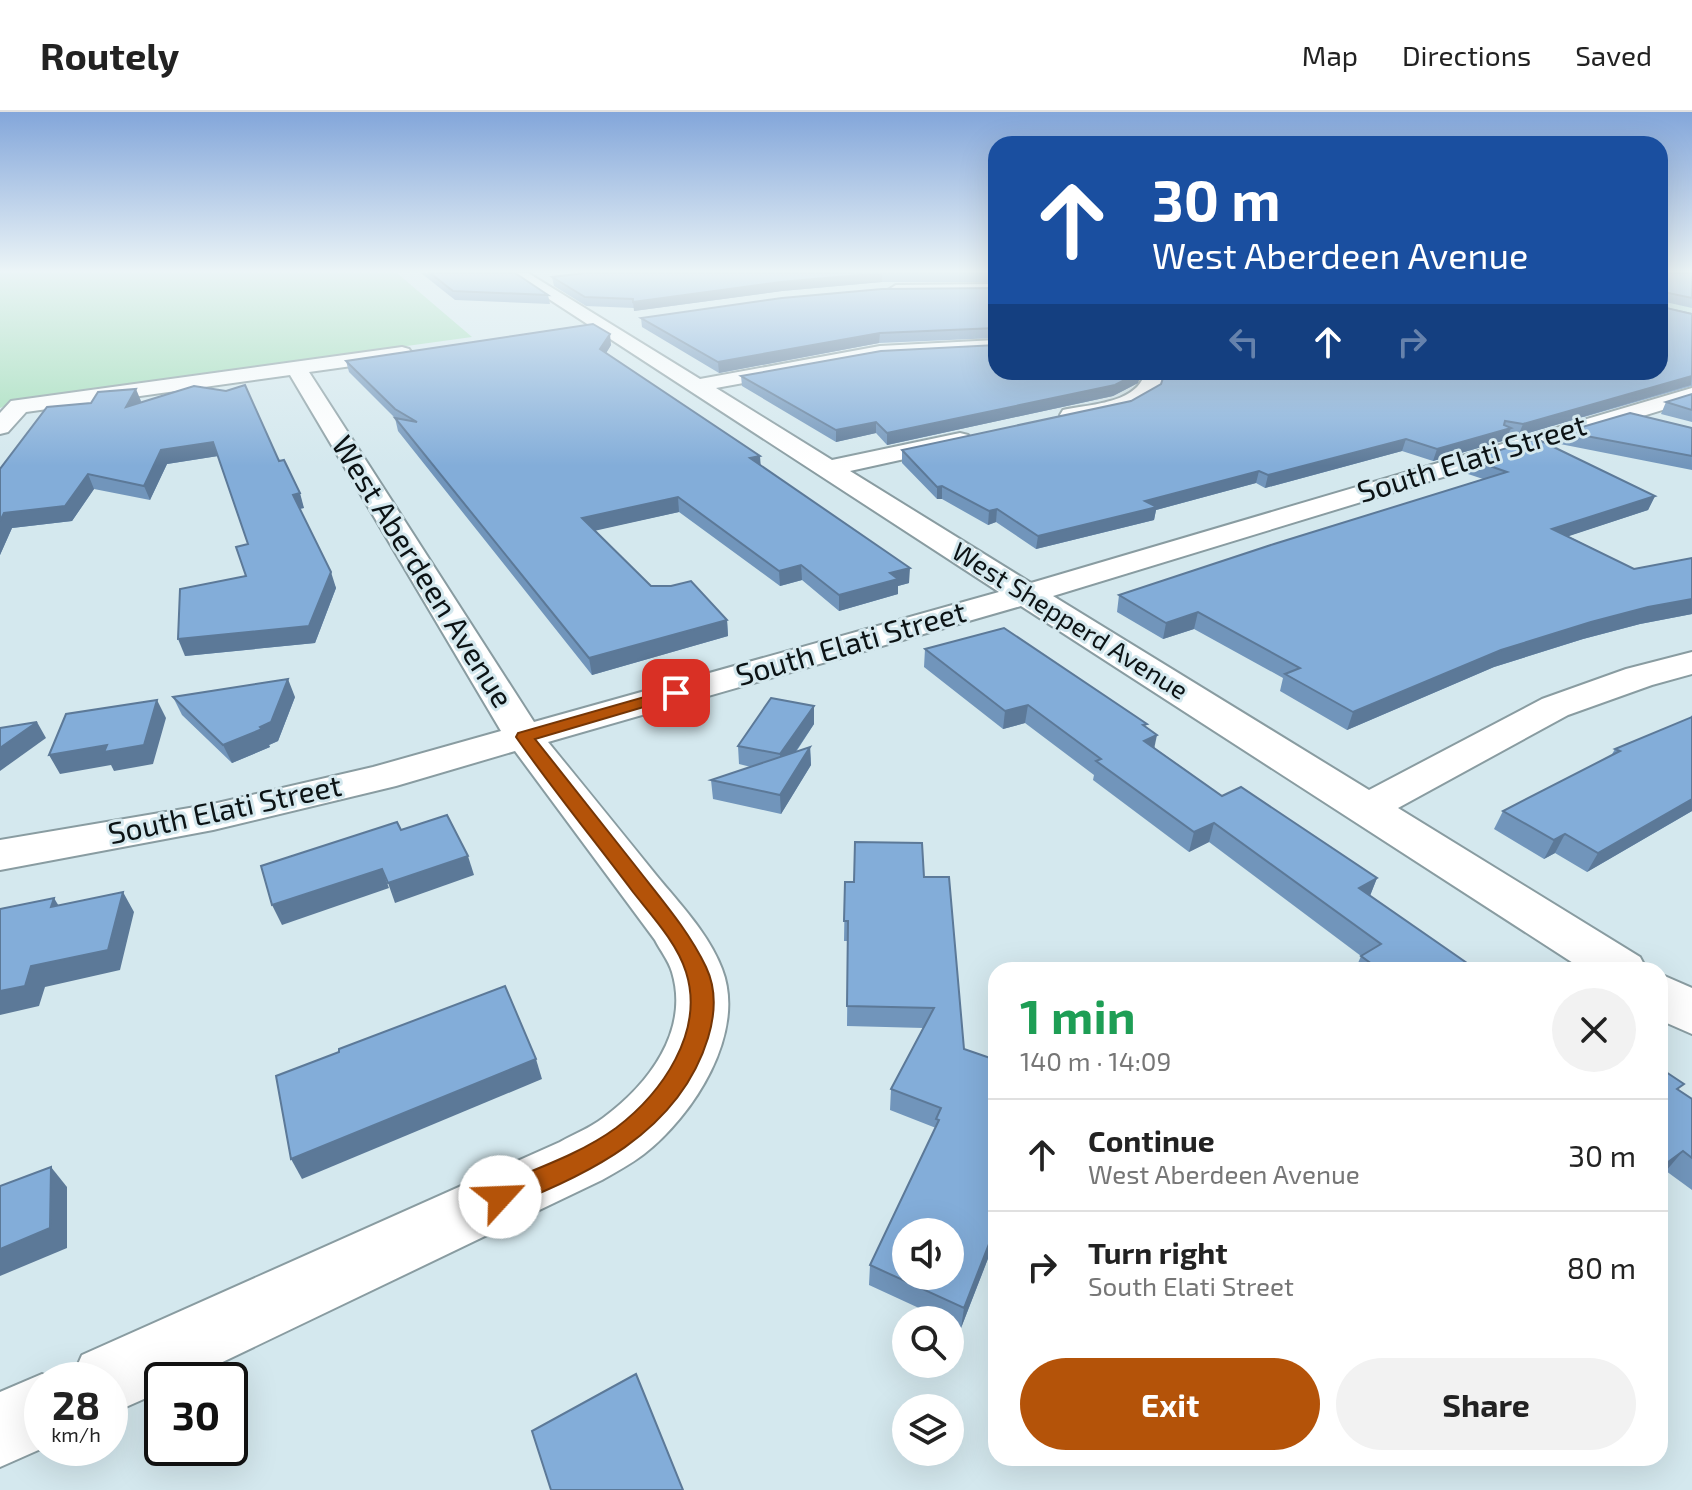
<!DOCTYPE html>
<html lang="en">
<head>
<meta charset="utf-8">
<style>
	:root { --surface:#fff; --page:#f2f2f2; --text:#222; --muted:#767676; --line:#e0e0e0; --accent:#b45309 }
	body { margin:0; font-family:"Exo 2",sans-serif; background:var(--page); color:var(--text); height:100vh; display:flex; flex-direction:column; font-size:30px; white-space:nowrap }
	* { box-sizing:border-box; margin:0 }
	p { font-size:26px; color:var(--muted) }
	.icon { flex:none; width:44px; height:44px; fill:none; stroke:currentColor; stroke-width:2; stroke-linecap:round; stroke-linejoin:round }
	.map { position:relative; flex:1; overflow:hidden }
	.side { position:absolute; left:988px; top:850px; width:680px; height:504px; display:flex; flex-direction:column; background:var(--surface); border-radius:24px; box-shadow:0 8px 32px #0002 }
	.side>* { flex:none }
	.hud { position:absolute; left:988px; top:24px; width:680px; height:244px; border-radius:24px; box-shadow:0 8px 32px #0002; background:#1a4fa0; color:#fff; overflow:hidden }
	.controls { position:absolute; left:892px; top:1106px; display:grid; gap:16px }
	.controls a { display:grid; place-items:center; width:72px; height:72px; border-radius:50%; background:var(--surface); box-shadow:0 8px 32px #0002; font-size:40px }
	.speed { position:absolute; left:24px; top:1250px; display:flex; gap:16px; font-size:40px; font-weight:700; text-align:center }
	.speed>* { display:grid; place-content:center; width:104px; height:104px; border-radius:50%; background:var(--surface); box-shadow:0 8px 32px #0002; line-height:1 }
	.speed small { font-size:20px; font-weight:400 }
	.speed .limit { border:4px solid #111; border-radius:12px; background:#fff; color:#111 }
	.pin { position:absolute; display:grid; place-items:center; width:68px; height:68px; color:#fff; margin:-34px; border-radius:16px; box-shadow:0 4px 12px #0006 }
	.me { position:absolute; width:88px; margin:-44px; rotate:65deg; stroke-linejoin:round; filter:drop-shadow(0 0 6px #0008) }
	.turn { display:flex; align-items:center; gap:28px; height:168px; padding:0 32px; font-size:36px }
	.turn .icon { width:104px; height:104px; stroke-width:2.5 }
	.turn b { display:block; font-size:56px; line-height:68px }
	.lanes { display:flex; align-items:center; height:76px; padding:0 32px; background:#0003; justify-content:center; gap:40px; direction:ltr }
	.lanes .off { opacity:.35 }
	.round { display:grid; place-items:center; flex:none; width:84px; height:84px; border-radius:42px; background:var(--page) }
	.summary { display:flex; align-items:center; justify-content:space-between; height:136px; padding:0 32px }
	h1 { font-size:48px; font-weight:700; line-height:60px; color:#1e9e55 }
	.primary-button { display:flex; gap:16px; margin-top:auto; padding:16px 32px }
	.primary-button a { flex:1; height:92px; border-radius:48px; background:var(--accent); color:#fff; font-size:32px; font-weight:700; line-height:92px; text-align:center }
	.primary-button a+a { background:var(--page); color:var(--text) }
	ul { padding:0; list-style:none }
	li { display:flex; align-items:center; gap:24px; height:112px; padding:0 32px; border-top:2px solid var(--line) }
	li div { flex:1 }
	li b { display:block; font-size:30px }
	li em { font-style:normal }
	header { display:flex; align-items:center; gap:48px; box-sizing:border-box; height:112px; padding:0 40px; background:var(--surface); border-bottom:2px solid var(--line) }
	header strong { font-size:38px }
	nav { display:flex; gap:44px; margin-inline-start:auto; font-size:28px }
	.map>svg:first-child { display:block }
	.green { fill:#a3deb9 }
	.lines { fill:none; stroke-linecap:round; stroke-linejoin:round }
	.minor-casing { stroke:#899ca1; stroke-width:4 }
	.secondary-casing { stroke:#899ca1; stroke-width:4 }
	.minor { fill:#fff; fill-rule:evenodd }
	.secondary { fill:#b9e2e0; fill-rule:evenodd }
	.wall { fill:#7195bb }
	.shaded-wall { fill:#5c7998 }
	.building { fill:#83add9; stroke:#5c7998; stroke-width:2; fill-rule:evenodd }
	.route { fill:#b45309; stroke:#753606; stroke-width:2 }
	.labels { text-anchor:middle; stroke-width:6; stroke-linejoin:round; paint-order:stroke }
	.far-street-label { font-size:26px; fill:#0c1315; stroke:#d4e8ee }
	.street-label { font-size:30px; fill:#0c1315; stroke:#d4e8ee }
</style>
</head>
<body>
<header>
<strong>Routely</strong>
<nav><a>Map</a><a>Directions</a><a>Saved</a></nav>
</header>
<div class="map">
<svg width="1692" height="1378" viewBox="0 0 1692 1378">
	<rect width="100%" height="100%" fill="#d4e8ee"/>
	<!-- green -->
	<path class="green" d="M0,161H397L472,225L23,287L0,296Z"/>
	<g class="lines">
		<defs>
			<g id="minor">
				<path d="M509,161H528L700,267L880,234L996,228V240L880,246L716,276L832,348L960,321L968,323L972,328L968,333L850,359L1031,471L1692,276V289L1053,484L1369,678L1542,587L1626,557L1692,540V562L1652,573L1568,603L1398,696L1640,845L1647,858H1584L1021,494L548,630C584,674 620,718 656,763C679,791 709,822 722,857C747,921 693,1004 644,1042C631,1052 616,1060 602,1068L185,1268H162V1279L110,1302V1268H71L82,1243L560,1030C574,1022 590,1016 603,1006C648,973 690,919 672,860C669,849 660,838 655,828L515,639L396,674L213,718L0,758V728L213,692L373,655L501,619L290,263L26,300L8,320L0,322V301L11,289L402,235L409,237L412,241L409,245L402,247L309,260L534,610L999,480Z"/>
				<path d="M996,172V182L896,183L888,178L896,173Z"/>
				<path d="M1145,260H1165C1158,300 1103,303 1071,310L1060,303L1063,298C1089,292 1138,292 1145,260Z"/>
				<path d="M1660,862L1692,876V922L1660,908Z"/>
				<path d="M42,1262L57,1268H42L43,1336L0,1355V1280Z"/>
			</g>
			<path id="secondary" d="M1660,184L1692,191V201L1660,194Z"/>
		</defs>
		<!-- minor casing -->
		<use href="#minor" class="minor-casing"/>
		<!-- secondary casing -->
		<use href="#secondary" class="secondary-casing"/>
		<!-- minor -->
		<use href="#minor" class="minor"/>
		<!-- secondary -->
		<use href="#secondary" class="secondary"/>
	</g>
	<!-- wall -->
	<g class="wall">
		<path d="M421,161H515L548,183L550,192L455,188Z"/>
		<path d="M585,161H996V170H882L782,179L634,199V196L586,194L554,174L552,165Z"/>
		<path d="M1660,161H1692V196L1661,189L1662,195L1692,202V274L1518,324L1508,322L1506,328L1433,349L1402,339L1265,376L1256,371L1156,398L1154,408L1036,437L996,410L988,413L942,387H937L902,351V338L1131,289L1161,272Z"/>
		<path d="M996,176V226L879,231L719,261L642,215L641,206Z"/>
		<path d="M611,233L606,241L760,344V353L909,471L898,474V482L839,499L802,468L780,474L679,400L595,418L651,474L727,508L728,524L592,563L398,319L395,306L349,260L346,249Z"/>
		<path d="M741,264L1138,271L1113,284L887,333L876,321L836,330L742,274Z"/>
		<path d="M1692,282V310L1661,302L1666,290Z"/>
		<path d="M141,289V290L279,349L304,396L300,397L336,476L315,531L185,544L246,464L248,432L218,344L167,352L150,388L94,377L72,409L12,416L0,443V357Z"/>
		<path d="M1692,316V358L1560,332L1565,320Z"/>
		<path d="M1470,347L1655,384L1648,398L1568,424L1634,457L1692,446V502L1640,512L1583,527L1494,555L1347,618L1280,579L1283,566L1194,517L1163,527L1117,500L1119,483L1483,367L1465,361Z"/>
		<path d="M925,537L1146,616L1155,636L1222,684L1377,766L1370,784L1477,858H1355L1361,844L1209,730L1189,740L1093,668L1094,663L1025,611L1003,617L924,555Z"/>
		<path d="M173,585H295L278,629L269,633L270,635L232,651L182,603Z"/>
		<path d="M814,594V612L796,640L810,635L811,653L781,702L713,687L711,668L751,655L739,652L738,634Z"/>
		<path d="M1692,603V699L1587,760L1555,741L1544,747L1494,717L1503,699L1611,644L1615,637L1690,606Z"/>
		<path d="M924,765L964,937L996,1126L961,1216L950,1210V1208H945L869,1173L870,1153L936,1016L890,998L891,977L924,916L847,914L848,829H844L845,770Z"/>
		<path d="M1679,978L1692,987V1078L1666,1059Z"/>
	</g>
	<!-- shaded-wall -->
	<g class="shaded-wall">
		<path d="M882,161V170L782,179L634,199L633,190L781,170Z"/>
		<path d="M880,221L879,231L719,261L718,250Z"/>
		<path d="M610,222L611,233L602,248L600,237Z"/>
		<path d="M1142,260L1138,271L1113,284L887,333V321Z"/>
		<path d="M1692,264L1691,273L1518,324L1523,312Z"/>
		<path d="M136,277L141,289L132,308L126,295Z"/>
		<path d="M876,310V321L836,330V318Z"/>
		<path d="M1511,316L1506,328L1433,349L1437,337Z"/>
		<path d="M1406,327L1402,339L1265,376L1268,363Z"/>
		<path d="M213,330L218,344L167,352L150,388L144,374L161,338Z"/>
		<path d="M760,344L761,357L750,346Z"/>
		<path d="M1259,359L1256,371L1156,398L1154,408L1036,437L1038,424L1145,389Z"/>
		<path d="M88,362L94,377L72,409L12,416L0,443V409L4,401Z"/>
		<path d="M942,374V387H937V375Z"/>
		<path d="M300,381L304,396L297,397L293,383Z"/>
		<path d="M1655,384L1648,398L1545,432L1552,417Z"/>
		<path d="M678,385L679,400L585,421L582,406Z"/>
		<path d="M997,397L996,410L988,413L989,399Z"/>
		<path d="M801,453L802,468L780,474L779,459Z"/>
		<path d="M910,456L909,471L898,474V482L839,499V483L890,461Z"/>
		<path d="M331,460L336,476L315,531L185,544L178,527Z"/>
		<path d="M1692,487V502L1640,512L1583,527L1494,555L1347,618L1353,600L1501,538L1591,510L1648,495Z"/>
		<path d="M1198,500L1194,517L1163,527L1166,511Z"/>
		<path d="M727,508L728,524L592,563L589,546Z"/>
		<path d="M288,567L295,585L278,629L269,633L270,635L232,651L223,633L260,615Z"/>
		<path d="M157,588L166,606L153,652L114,659L111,653L60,662L49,643Z"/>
		<path d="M1028,593L1025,611L1003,617L1005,599Z"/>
		<path d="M814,594V612L781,661L780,642Z"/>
		<path d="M37,610L46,626L0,659V636Z"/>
		<path d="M1157,623L1153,642L1144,629Z"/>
		<path d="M810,635L811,653L781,702L780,683Z"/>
		<path d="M1692,687V699L1587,760L1598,741Z"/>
		<path d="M1214,711L1209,730L1189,740L1194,720Z"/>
		<path d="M1565,722L1555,741L1544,747L1554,728Z"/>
		<path d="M468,744L474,763L395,791L388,771Z"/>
		<path d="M382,757L389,776L282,813L272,793Z"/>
		<path d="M1377,766L1369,786L1359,776Z"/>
		<path d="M123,780L134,800L120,858L45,875L39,894L0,903V879Z"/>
		<path d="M54,786L66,806L51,795Z"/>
		<path d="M536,947L542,967L302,1067L291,1047Z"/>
		<path d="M1683,1039L1666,1059L1660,1064V1056Z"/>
		<path d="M51,1055L67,1075V1136L0,1164V1137Z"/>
		<path d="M996,1114V1126L961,1216L964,1196Z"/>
	</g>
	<!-- building -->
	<g class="building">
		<path d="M430,161H515L548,183L453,179Z"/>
		<path d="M585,161H996H882L781,170L633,190V187L585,185L552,165Z"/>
		<path d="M1660,161H1692V186L1664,180L1661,183L1662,195L1692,202V264L1523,312L1505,309L1504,313L1511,316L1437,337L1406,327L1268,363L1259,359L1145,389L1157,395L1038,424L997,397L989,399L942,374L937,375L902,338L1131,289L1161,272L1165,260H1660Z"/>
		<path d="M996,176V216L880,221L718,250L641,206L782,186L882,177Z"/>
		<path d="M593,212L610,222L600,237L760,344L750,346L910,456L890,461L898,467L839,483L801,453L779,459L678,385L582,406L651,474H671L691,469L727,508L589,546L395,306L417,310L395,297L346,249Z"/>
		<path d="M996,233V260H1140L1115,273L887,321L876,310L836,318L741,264L881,239Z"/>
		<path d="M245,273L279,349L284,348L300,381L293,383L331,460L309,514L178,527L180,477L246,464L236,435L248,432L213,330L161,338L144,374L88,362L65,394L4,401L0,409V357L47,295L91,291L98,280L136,277L126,295L194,274L226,279Z"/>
		<path d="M1692,282V298L1666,290Z"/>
		<path d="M1630,301L1692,316V344L1565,320Z"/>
		<path d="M1537,327L1655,384L1552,417L1634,457L1692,446V487L1648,495L1591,510L1501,538L1353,600L1285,562L1300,556L1198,500L1166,511L1119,483L1274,432L1507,360L1470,347Z"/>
		<path d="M1004,516L1147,612L1143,613L1157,623L1144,629L1222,684L1241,675L1377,766L1359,776L1477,858H1380L1361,844L1381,832L1214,711L1194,720L1096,649L1101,647L1028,593L1005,599L925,537Z"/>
		<path d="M288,567L271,610L260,615L262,617L223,633L173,585Z"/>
		<path d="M771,586L814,594L780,642L738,634Z"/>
		<path d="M157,588L144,633L104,640L107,633L49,643L66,602Z"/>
		<path d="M1692,605V687L1598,741L1565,722L1554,728L1503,699L1620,639L1615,637Z"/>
		<path d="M37,610L0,636V616Z"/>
		<path d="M810,635L780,683L711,668Z"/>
		<path d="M447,703L468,744L388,771L382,757L272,793L261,754L397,710L401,718Z"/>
		<path d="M855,730L922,731L924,765H949L964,937L996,948V1114L964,1196L870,1153L939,1008L936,1007L941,996L891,977L934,896L847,894L848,809H844L845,770H854ZM906,1120H950V1164H906Z"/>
		<path d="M123,780L108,838L31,854L25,874L0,879V797L54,786L51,795Z"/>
		<path d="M505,874L536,947L291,1047L276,964L339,940V937Z"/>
		<path d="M1660,956L1684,972L1677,977L1692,987V1046L1683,1039L1660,1056Z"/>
		<path d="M51,1055L50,1116L0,1137V1074Z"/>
		<path d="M636,1262L683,1378H551L532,1319Z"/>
	</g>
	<!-- sky -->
	<linearGradient id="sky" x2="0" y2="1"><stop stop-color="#83a6da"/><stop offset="0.45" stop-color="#ecf5f7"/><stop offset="1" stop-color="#ecf5f7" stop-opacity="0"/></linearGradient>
	<rect width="1692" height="354" fill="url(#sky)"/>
	<!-- route -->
	<path class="route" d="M676,576L681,577V584L535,627C569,670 603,713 637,756C661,787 689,819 706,855C717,878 715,903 708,926C679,1021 585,1065 500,1097L491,1093L487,1085L491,1076C532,1058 579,1043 616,1016C662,981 705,920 686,860C677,831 652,804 633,780C594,728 553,678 516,625L518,621Z"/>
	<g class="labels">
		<!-- far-street labels -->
		<g class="far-street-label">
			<text transform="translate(1070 509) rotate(32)" y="9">West Shepperd Avenue</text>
		</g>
		<!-- street labels -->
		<g class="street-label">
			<text transform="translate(1472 347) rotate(-17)" y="10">South Elati Street</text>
			<text transform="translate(422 460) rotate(58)" y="10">West Aberdeen Avenue</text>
			<text transform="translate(851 532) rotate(-16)" y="10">South Elati Street</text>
			<text transform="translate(225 698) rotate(-12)" y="10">South Elati Street</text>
		</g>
	</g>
</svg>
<div class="controls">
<a><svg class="icon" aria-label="sound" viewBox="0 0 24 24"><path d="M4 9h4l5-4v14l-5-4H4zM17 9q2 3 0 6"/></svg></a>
<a><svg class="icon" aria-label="search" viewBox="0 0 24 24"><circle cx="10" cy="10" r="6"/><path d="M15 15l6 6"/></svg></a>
<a><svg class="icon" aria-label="layers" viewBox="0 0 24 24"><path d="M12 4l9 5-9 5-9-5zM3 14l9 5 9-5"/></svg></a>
</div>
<div class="speed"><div>28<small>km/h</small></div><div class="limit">30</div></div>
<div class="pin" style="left:676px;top:581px;background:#d93025"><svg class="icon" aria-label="arrive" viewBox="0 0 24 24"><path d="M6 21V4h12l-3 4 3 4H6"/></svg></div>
<svg class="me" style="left:500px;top:1085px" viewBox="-20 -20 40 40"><circle r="19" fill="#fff"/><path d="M0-13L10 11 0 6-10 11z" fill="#b45309"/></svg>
<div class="hud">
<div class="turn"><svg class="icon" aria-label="ahead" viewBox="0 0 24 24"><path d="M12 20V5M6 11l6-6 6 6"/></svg><div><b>30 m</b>West Aberdeen Avenue</div></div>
<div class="lanes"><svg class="icon off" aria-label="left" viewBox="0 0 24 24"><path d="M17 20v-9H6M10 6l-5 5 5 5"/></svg><svg class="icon" aria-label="ahead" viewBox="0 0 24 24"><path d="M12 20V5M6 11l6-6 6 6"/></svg><svg class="icon off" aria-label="right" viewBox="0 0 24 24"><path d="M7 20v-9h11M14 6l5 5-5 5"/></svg></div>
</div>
<section class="side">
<div class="summary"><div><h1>1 min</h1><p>140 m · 14:09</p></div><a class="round"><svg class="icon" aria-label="close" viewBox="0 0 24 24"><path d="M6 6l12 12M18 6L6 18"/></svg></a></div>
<ul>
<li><svg class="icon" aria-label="ahead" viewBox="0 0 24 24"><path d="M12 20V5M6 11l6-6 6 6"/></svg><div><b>Continue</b><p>West Aberdeen Avenue</p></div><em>30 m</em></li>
<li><svg class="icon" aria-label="right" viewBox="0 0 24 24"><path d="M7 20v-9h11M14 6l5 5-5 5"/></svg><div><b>Turn right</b><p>South Elati Street</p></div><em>80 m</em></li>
</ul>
<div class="primary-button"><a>Exit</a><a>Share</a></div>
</section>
</div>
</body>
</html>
